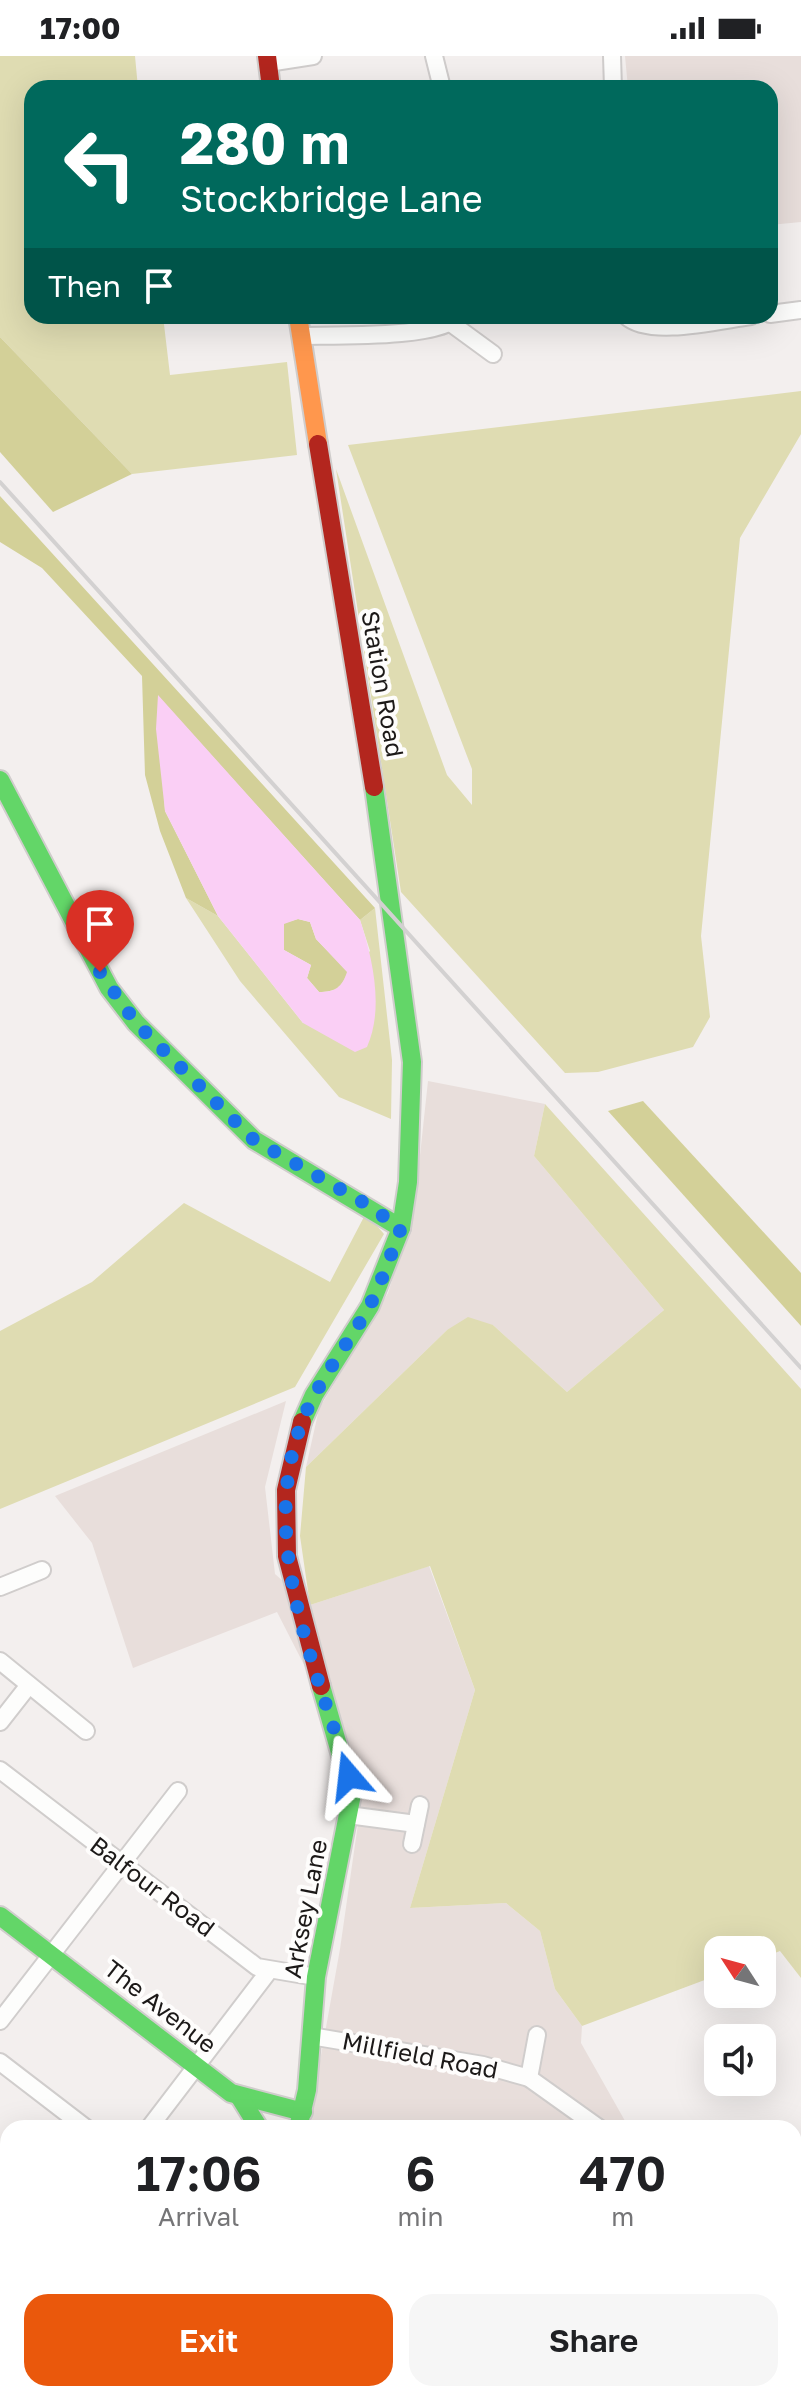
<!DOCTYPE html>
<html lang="en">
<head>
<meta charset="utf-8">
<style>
	:root { --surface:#fff; --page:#f6f6f6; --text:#202124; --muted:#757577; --accent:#ea580c }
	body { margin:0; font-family:"Golos Text",sans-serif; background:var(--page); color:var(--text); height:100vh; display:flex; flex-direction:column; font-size:30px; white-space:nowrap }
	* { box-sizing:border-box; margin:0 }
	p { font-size:26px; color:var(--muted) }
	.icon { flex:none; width:44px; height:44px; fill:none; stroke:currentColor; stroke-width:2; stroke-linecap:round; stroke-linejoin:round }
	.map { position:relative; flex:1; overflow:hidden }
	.details { position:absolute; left:0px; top:2064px; width:802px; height:282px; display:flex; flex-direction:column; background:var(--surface); border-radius:24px 24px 0 0; box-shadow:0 8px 32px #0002 }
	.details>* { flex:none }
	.top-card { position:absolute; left:24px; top:24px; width:754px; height:244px; border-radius:24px; box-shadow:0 8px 32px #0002; background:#00695c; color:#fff; overflow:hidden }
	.needle { width:52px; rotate:306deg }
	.fabs { position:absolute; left:704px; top:1880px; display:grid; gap:16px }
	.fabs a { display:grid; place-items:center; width:72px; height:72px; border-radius:16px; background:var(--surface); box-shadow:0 8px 32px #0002; font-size:40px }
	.pin { position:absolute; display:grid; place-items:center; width:68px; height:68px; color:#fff; margin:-82px -34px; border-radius:50% 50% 50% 0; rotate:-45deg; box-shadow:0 0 8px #0007 }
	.pin .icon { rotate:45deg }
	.me { position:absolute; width:88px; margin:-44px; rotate:343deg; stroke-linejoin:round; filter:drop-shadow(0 0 6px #0008) }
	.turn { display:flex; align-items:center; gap:28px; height:168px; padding:0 24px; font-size:36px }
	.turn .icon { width:104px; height:104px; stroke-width:2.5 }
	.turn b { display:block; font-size:56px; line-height:68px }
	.then { display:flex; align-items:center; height:76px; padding:0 24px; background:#0003; gap:16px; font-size:30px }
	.eta { display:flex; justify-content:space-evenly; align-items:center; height:136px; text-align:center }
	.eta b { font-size:48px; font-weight:600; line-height:56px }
	.primary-button { display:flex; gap:16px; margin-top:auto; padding:16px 24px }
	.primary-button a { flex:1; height:92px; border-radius:24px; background:var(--accent); color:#fff; font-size:32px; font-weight:600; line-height:92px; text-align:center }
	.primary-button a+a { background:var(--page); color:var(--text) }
	.status { display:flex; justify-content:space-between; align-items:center; height:56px; padding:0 40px; background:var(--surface); direction:ltr }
	.status svg { height:22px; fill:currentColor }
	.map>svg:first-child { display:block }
	.built { fill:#e8dedb }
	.green { fill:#dfdcb2 }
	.forest { fill:#d3d098 }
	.water { fill:#facff5; fill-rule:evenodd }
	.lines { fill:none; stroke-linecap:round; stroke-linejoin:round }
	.street-casing { stroke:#d0cdcc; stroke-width:20 }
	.fast-casing { stroke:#d0cdcc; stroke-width:22 }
	.slow-casing { stroke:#d0cdcc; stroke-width:22 }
	.jam-casing { stroke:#d0cdcc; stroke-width:22 }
	.street { stroke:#fdfdfc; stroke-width:16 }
	.fast { stroke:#63d668; stroke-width:18 }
	.slow { stroke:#ff974d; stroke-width:18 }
	.jam { stroke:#b3261e; stroke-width:18 }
	.rail { stroke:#d3d1d1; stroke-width:4 }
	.route { stroke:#1a73e8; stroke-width:14; stroke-dasharray:0 25.2 }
	.labels { text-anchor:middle; stroke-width:8; stroke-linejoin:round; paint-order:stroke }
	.street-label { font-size:24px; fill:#1c1918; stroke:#fefdfc }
</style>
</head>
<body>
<div class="status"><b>17:00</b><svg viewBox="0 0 49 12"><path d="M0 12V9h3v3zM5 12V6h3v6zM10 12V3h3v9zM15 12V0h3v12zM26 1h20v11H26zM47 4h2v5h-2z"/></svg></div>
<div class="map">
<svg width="801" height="2345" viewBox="0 0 801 2345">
	<rect width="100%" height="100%" fill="#f3efee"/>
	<!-- built -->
	<g class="built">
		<path d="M625,0H801V166L770,169V32H628Z"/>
		<path d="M428,1025L545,1048L534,1100L664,1254L567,1336L493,1269L447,1274L306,1411L319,1353L388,1237L414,1155Z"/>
		<path d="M286,1345L265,1431L275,1518L310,1549L429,1510L475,1634L410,1852L506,1847L540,1875L555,1933L582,1970L581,1987L629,2072H308L340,1893L364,1726L277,1556L133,1612L92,1487L55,1440Z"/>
		<path d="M794,2195L801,2198V2345H504L500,2338H794Z"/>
		<path d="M286,2338H493L486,2345H284Z"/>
	</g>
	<!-- green -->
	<g class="green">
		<path d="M0,0H135L138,32H32V260H163L170,319L287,306L297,399L132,418L0,281Z"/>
		<path d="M801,335V378L740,482L701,880L710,961L693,991L598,1016L565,1017L401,836L336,413L447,719L472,749V713L348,389Z"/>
		<path d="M186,842L218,860L303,967L370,895L360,864L375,852L392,1004L391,1063L339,1041L240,925Z"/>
		<path d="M545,1048L801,1333V1922L780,1895L762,1902V1894H718V1919L582,1970L555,1933L540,1875L506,1847L410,1852L475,1634L430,1510L310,1549L300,1480L306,1411L447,1274L468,1261L493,1269L567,1336L664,1254L534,1100Z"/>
		<path d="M184,1147L330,1226L366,1157L384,1178L295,1331L0,1453V1275L92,1226Z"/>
	</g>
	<!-- forest -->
	<g class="forest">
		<path d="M0,281L132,418L53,456L0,396Z"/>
		<path d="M0,440L375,852L360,864L158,640L165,755L218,860L186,842L160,775L145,719L142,620L42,512L0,486Z"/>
		<path d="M298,863L310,866L316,883L348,916C341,931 336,936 319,936L307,922L311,909L284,894V867Z"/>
		<path d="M643,1045L801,1217V1270L608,1055Z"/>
	</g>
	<!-- water -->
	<path class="water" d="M158,639L360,864C373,903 384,953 367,991L355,996L303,967L218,860L165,755L156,673ZM298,863L310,866L316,883L347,916C342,931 336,936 319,936L307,922L311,909L284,894V868Z"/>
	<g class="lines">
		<defs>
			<g id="street">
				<path d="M434,0L442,32"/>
				<path d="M612,0L613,32"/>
				<path d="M268,7L313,0"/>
				<path d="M770,258L801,254"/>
				<path d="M626,260C649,282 720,264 751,260"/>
				<path d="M452,268L493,298"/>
				<path d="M301,280C329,279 444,283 457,260"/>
				<path d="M0,1531L42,1514"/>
				<path d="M0,1605L86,1675"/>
				<path d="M0,1666L29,1629"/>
				<path d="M0,1714L257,1911L316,1921"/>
				<path d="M348,1759L416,1768"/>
				<path d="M412,1788L420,1749"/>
				<path d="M0,1965L178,1735"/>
				<path d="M311,1980L483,2009L529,2022L599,2072"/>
				<path d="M0,2006L86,2072"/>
				<path d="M529,2022L537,1979"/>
				<path d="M149,2072L269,1915"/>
				<path d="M0,2146L8,2152"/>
				<path d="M0,2260L8,2276"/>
				<path d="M50,2338L55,2345"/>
				<path d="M774,2338L779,2345"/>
			</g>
			<g id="fast">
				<path d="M0,724L109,932L136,967L254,1084L401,1172"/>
				<path d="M302,1366L314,1339L370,1250L401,1172L408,1126L412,1006L374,731"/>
				<path d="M0,1860L231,2037L303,2056"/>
				<path d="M239,2040L259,2072"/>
				<path d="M298,2072L307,2034L316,1921L352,1738L321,1630"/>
				<path d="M198,2345L201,2338"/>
			</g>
			<path id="slow" d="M298,260L318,388"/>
			<g id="jam">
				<path d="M267,0L271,32"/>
				<path d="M318,388L374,731"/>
				<path d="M302,1366L286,1434L287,1500L321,1630"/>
			</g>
		</defs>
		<!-- street casing -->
		<use href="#street" class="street-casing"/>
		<!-- fast casing -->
		<use href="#fast" class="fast-casing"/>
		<!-- slow casing -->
		<use href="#slow" class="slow-casing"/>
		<!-- jam casing -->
		<use href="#jam" class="jam-casing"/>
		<!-- street -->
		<use href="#street" class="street"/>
		<!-- fast -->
		<use href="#fast" class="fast"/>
		<!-- slow -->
		<use href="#slow" class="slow"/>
		<!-- jam -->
		<use href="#jam" class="jam"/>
		<!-- rail -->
		<path class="rail" d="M0,426L801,1312"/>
	</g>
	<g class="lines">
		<!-- route -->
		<path class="route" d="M100,916L136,967L254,1084L361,1145L401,1172C391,1198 382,1226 369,1251C347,1290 318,1325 302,1366C257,1484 315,1607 349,1720"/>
	</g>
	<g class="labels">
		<!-- street labels -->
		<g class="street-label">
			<text transform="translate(382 628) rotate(80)" y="8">Station Road</text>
			<text transform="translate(152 1831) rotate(37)" y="8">Balfour Road</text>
			<text transform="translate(306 1853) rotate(-79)" y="8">Arksey Lane</text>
			<text transform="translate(160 1951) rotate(38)" y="8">The Avenue</text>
			<text transform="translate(420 2000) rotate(11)" y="8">Millfield Road</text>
		</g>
	</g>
</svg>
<div class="fabs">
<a><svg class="needle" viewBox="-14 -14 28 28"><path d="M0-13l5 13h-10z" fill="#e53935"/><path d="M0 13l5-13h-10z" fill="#757577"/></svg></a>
<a><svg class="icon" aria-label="sound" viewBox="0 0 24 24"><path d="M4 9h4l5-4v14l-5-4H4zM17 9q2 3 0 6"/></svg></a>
</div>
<div class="pin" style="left:100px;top:916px;background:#d93025"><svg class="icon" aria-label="arrive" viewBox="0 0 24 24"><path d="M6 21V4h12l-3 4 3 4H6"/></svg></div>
<svg class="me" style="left:349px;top:1720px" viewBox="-20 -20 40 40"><path d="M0-17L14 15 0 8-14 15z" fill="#1a73e8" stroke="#fff" stroke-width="4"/></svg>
<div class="top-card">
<div class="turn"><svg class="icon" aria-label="left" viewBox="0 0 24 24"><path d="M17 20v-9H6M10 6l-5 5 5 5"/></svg><div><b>280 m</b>Stockbridge Lane</div></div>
<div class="then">Then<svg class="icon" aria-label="arrive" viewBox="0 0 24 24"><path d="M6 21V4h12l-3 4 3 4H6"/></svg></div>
</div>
<section class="details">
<div class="eta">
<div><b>17:06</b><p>Arrival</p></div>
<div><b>6</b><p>min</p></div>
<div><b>470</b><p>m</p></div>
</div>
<div class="primary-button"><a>Exit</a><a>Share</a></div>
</section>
</div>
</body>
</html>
